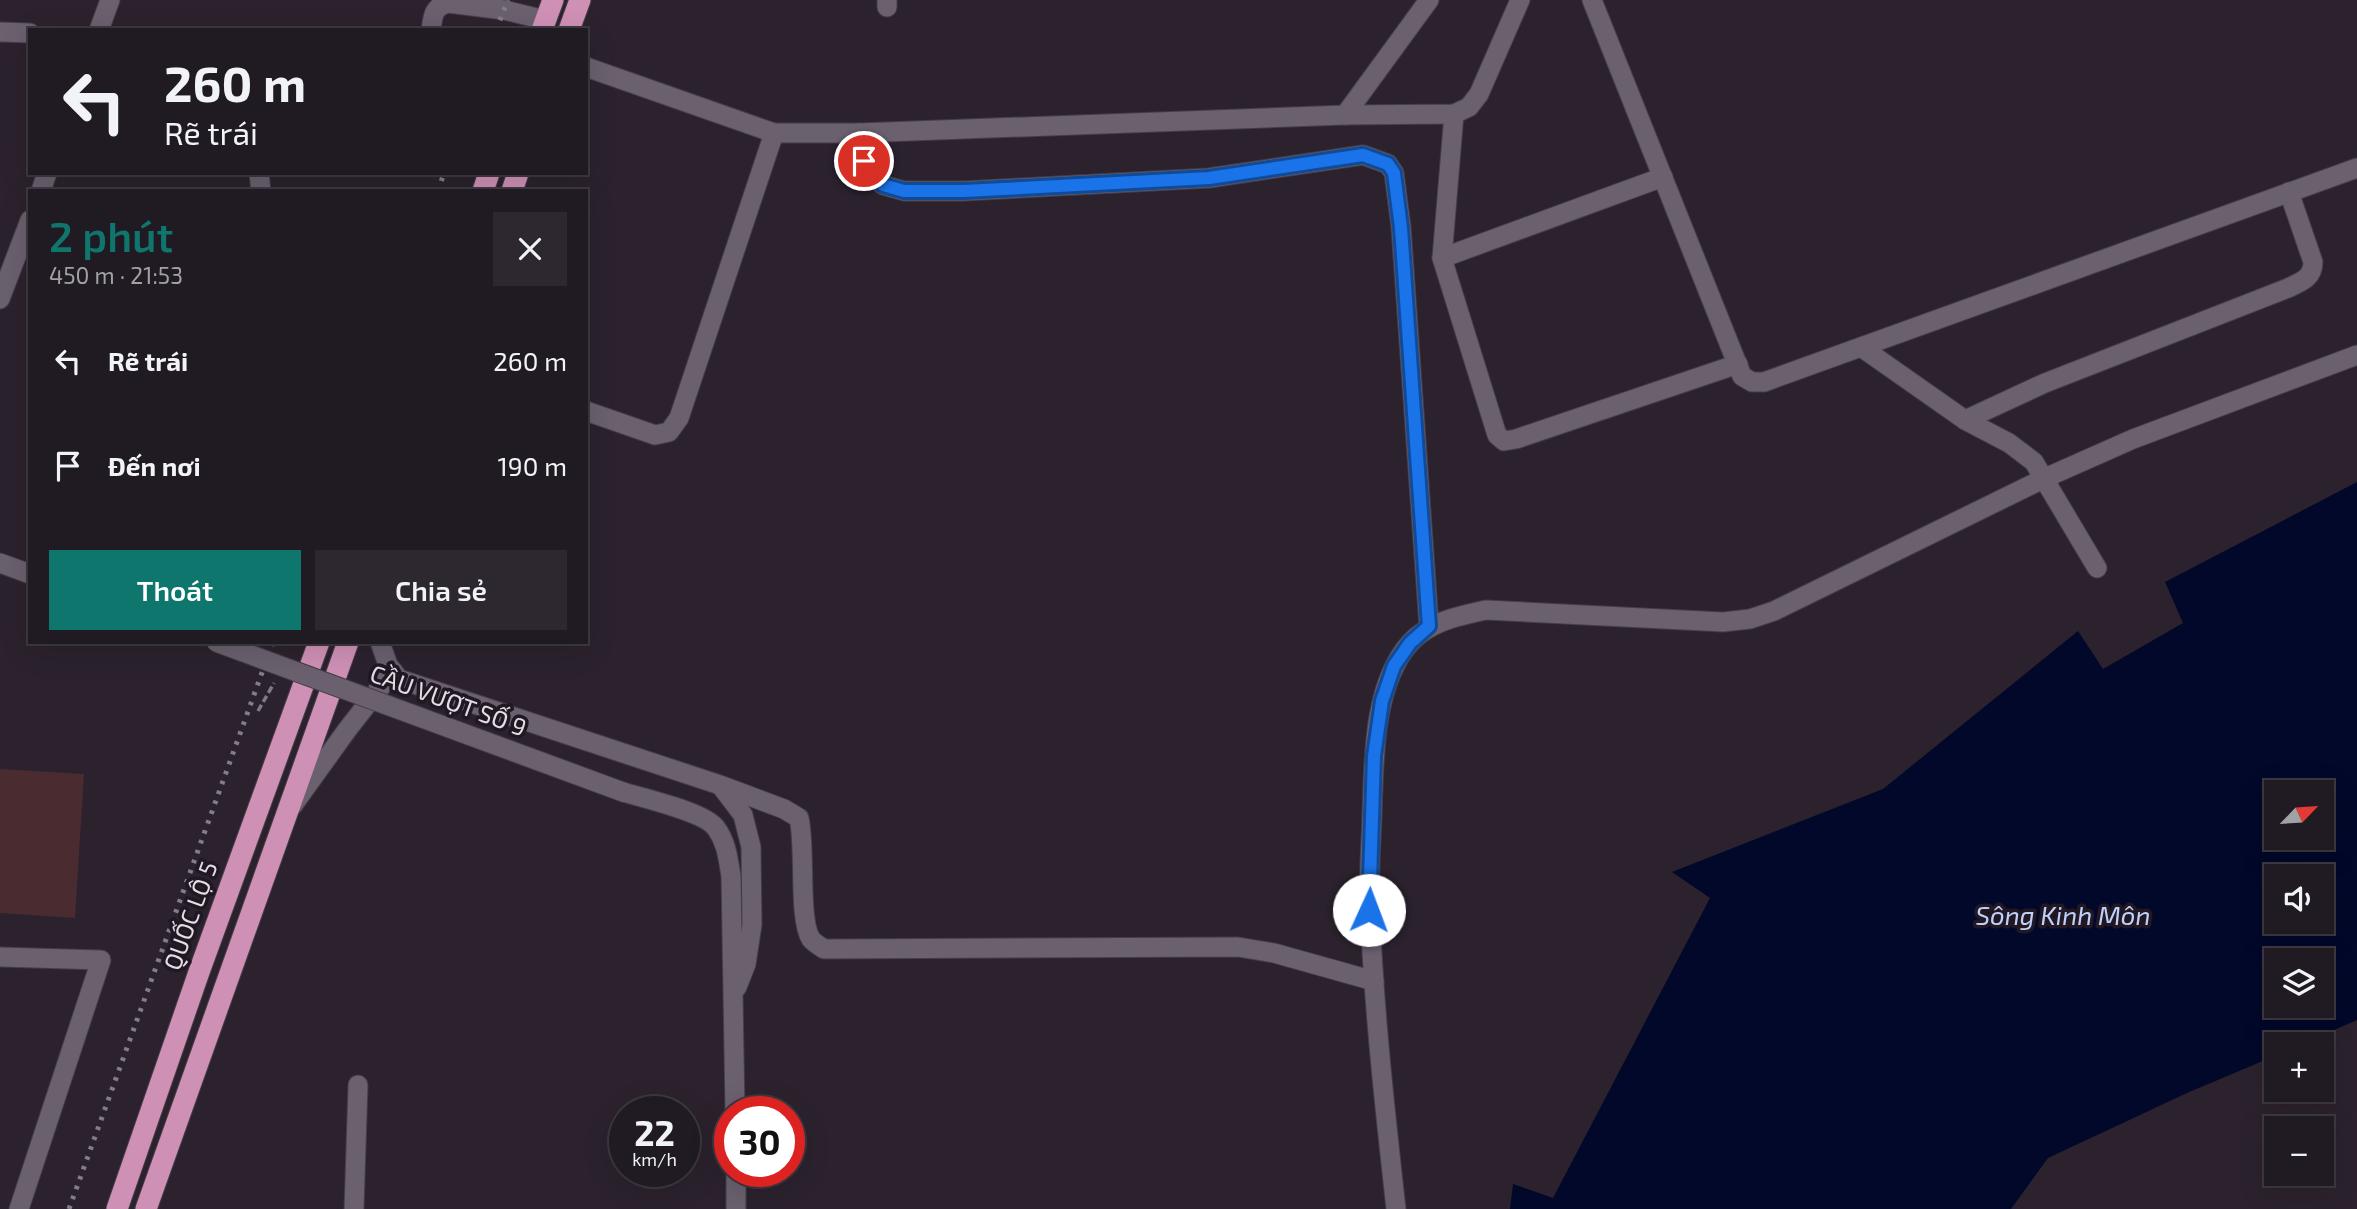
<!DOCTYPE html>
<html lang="vi">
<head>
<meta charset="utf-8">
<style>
	:root { --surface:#201a22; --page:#2d272f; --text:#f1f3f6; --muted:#a2a1a5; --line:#3d3840; --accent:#0f766e }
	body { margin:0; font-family:"Exo 2",sans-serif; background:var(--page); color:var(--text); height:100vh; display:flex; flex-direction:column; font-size:26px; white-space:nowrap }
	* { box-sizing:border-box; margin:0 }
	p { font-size:23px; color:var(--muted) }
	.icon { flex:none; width:38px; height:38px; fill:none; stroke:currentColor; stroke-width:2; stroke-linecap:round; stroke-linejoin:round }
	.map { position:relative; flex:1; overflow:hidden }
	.side { position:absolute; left:28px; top:189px; width:560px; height:455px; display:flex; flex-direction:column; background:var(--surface); border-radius:0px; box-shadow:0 7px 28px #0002,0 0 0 2px var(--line) }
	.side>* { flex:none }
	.top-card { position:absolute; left:28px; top:28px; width:560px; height:147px; border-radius:0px; box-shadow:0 7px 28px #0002,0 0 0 2px var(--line); background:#201a22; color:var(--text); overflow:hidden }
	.needle { width:46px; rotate:65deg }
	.controls { position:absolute; left:2264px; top:780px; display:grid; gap:14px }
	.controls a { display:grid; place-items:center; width:70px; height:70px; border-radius:0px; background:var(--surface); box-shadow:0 7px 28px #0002,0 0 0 2px var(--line); font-size:35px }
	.speed { position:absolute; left:609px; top:1096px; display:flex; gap:14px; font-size:35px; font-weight:700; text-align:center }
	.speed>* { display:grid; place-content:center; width:91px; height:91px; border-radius:50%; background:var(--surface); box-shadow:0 7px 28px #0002,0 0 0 2px var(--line); line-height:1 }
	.speed small { font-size:18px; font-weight:400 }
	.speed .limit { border:10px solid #d22; background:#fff; color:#111 }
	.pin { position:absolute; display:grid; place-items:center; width:60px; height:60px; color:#fff; margin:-30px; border:4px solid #fff; border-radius:50%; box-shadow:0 2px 7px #0007 }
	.me { position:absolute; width:77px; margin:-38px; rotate:2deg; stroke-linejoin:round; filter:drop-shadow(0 0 5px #0008) }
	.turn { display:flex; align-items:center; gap:24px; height:147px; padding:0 21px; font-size:32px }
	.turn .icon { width:91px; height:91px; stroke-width:2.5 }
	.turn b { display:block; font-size:49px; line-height:60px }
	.round { display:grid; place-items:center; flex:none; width:74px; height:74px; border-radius:0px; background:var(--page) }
	.overview { display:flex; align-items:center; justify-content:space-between; height:119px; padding:0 21px }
	h1 { font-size:42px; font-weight:600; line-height:52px; color:var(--accent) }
	.button { display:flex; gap:14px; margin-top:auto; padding:14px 21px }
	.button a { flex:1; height:80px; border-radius:0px; background:var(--accent); color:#fff; font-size:28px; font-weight:600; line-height:80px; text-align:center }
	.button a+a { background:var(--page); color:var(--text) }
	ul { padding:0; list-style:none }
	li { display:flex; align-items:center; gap:21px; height:105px; padding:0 21px }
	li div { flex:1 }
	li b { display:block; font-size:26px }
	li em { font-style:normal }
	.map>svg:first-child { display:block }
	.green { fill:#4a2b30 }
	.water { fill:#020829; fill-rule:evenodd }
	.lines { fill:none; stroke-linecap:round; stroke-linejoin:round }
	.minor-casing { stroke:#453d48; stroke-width:21 }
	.highway-casing { stroke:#453d48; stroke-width:23 }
	.path { stroke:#817984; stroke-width:3.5; stroke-dasharray:7 3.5; stroke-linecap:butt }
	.minor { stroke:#6a606e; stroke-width:19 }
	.highway { stroke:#cf90b5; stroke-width:21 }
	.rail { stroke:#847c86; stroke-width:5; stroke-dasharray:3.5 7; stroke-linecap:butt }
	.minor-bridge-casing { stroke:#453d48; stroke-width:21; stroke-linecap:butt }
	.minor-bridge { stroke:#6a606e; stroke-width:19 }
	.route-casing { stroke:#114b97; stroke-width:18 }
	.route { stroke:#1a73e8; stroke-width:12 }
	.labels { text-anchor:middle; stroke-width:7; stroke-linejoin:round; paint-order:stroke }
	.street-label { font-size:24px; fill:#e3dde5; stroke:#211824 }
	.water-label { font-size:26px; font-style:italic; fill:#bfd1f9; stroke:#211824 }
</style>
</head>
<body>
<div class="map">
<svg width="2357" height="1209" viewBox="0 0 2357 1209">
	<rect width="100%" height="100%" fill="#2b222e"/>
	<!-- green -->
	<path class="green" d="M0,769L84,774L75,918L0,913Z"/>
	<!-- water -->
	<path class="water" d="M2357,482V1020L2300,1045H2277V1055L2187,1093L2048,1158L2011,1209H1510L1513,1184L1553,1198L1710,898L1672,872L1883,789L2078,631L2103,669L2183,623L2165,582ZM2277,793H2322V838H2277ZM2277,877H2322V922H2277ZM2277,961H2322V1006H2277Z"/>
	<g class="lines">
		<defs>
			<g id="minor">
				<path d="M1592,0L1742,376L1752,382H1764L2357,168"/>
				<path d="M887,7V0"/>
				<path d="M99,30L110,0"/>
				<path d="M431,30C433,16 433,7 448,3L504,10L545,20"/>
				<path d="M0,32L30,33"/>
				<path d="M586,67L774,133H859L1345,115L1429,0"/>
				<path d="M1345,115L1454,114L1469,107L1479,94L1520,0"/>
				<path d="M859,133L864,161L871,175L883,185L904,191H964L1209,178L1363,155L1388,164L1394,173L1401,227L1429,626"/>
				<path d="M259,173L261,191"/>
				<path d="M1663,177L1442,258L1497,435L1504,441L1516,439L1738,364"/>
				<path d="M41,191L47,173"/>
				<path d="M1442,258L1454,114"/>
				<path d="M0,299L30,220"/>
				<path d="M1861,347L1965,420L2009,443L2034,462L2097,568"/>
				<path d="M586,411L655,435L669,432L679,418L774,133"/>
				<path d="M1965,420L2045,383L2288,288C2301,282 2313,278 2313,262L2289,192"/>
				<path d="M0,563L30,574"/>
				<path d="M380,642L388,665L399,679L720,785L784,809L799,818C806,848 798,919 811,939C814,943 820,946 824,949L1238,947L1274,953L1374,981"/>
				<path d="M721,786L743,815L751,847L752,925L746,964L737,987"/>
				<path d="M623,792C643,798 705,812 716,828C727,843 728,859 731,876L735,1111"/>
				<path d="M293,805L347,730L393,671"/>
				<path d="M0,957L101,960L19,1209"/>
				<path d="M736,1171V1209"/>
				<path d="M354,1209L358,1085"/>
				<path d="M1396,1209C1385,1110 1374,1011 1370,912C1368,880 1371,848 1372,816C1374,763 1372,686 1410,643C1430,621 1459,616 1486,610L1723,622L1750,619L1774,611L2045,478L2133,439L2357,355"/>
			</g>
			<g id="highway">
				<path d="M542,30L553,0"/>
				<path d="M569,30L580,0"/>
				<path d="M483,191L489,173"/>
				<path d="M512,191L518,173"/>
				<path d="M117,1209L199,972L319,642"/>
				<path d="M146,1209L348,642"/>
			</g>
		</defs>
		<!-- minor casing -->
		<use href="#minor" class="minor-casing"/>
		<!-- highway casing -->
		<use href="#highway" class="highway-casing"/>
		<!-- path -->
		<path class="path" d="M258,711L274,683"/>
		<!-- minor -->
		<use href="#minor" class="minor"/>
		<!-- highway -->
		<use href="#highway" class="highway"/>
		<!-- rail -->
		<g class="rail">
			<path d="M496,30L508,0"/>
			<path d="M438,191L444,173"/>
			<path d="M69,1209L273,642"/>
		</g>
		<defs>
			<path id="minor-bridge" d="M216,642L623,792"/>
		</defs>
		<!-- minor-bridge casing -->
		<use href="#minor-bridge" class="minor-bridge-casing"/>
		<!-- minor-bridge -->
		<use href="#minor-bridge" class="minor-bridge"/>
	</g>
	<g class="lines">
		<defs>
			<path id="route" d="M864,161L871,175L883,185L904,191H964L1209,178L1363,155L1388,164L1394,173L1401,228L1429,626L1410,643L1394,666L1382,701L1374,756L1369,910"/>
		</defs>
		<!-- route casing -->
		<use href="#route" class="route-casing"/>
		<!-- route -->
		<use href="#route" class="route"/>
	</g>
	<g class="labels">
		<!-- street labels -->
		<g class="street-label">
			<text transform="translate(448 701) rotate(20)" y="8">CẦU VƯỢT SỐ 9</text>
			<text transform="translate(191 916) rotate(-70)" y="8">QUỐC LỘ 5</text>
		</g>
		<!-- water labels -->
		<g class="water-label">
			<text x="2063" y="925">Sông Kinh Môn</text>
		</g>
	</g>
</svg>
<div class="controls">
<a><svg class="needle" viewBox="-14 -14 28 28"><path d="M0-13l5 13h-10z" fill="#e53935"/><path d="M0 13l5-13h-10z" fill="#a2a1a5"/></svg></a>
<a><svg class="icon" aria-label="sound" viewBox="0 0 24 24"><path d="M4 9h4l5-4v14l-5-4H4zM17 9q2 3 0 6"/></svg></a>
<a><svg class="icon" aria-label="layers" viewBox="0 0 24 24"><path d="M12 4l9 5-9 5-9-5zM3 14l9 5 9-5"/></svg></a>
<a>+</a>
<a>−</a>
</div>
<div class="speed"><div>22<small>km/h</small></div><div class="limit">30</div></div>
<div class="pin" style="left:864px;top:161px;background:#d93025"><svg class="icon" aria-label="arrive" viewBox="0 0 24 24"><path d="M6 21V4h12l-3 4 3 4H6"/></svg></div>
<svg class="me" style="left:1369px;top:910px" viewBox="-20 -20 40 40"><circle r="19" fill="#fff"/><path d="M0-13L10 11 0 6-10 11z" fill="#1a73e8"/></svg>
<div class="top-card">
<div class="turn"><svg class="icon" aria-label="left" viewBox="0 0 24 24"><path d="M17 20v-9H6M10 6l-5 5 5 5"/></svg><div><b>260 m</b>Rẽ trái</div></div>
</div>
<section class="side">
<div class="overview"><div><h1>2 phút</h1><p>450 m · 21:53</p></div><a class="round"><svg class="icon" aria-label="close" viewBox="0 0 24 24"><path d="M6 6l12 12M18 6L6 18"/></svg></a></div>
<ul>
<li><svg class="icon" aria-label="left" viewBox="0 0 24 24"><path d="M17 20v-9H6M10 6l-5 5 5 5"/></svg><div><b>Rẽ trái</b></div><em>260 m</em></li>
<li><svg class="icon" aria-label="arrive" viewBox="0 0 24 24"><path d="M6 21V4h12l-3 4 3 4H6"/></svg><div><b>Đến nơi</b></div><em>190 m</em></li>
</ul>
<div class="button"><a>Thoát</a><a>Chia sẻ</a></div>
</section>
</div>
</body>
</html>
